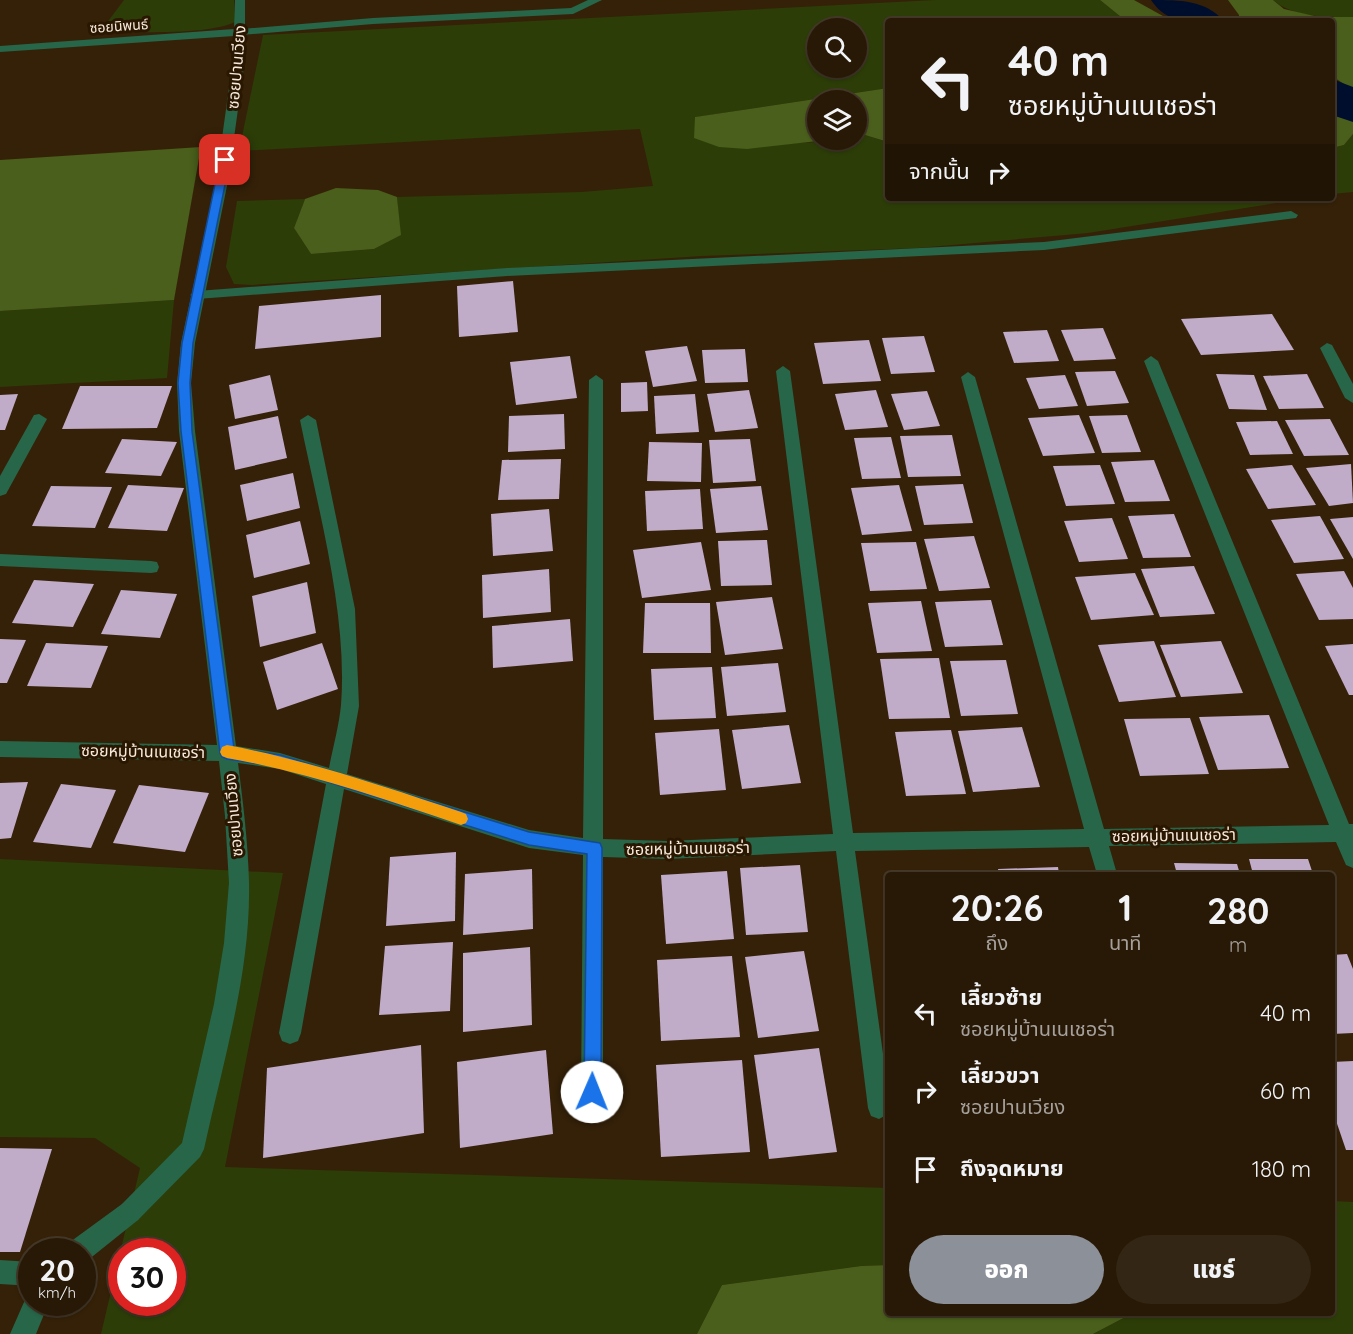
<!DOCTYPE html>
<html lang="th">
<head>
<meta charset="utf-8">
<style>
	:root { --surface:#281906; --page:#342614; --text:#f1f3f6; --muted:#a5a09b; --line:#443828; --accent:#8c9099 }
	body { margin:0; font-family:Quicksand,"Noto Sans Thai",sans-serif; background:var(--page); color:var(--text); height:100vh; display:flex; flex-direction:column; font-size:22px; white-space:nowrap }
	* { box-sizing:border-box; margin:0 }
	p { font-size:20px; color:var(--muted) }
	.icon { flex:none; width:33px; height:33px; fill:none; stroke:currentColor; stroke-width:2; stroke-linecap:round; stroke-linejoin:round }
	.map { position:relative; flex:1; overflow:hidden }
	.drawer { position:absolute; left:885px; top:872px; width:450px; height:444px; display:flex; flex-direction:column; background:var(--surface); border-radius:6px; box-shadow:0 2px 4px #0004,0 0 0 2px var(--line) }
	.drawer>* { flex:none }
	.banner { position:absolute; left:885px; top:18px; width:450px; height:183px; border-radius:6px; box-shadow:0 2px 4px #0004,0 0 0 2px var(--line); background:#281906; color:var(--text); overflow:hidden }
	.buttons { position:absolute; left:807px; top:18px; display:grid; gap:12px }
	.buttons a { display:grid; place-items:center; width:60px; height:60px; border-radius:50%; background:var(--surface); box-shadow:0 2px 4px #0004,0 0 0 2px var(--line); font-size:30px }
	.speed { position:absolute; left:18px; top:1238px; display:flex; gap:12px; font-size:30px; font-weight:700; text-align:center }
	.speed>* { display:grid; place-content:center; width:78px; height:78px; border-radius:50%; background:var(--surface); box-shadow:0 2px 4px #0004,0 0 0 2px var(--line); line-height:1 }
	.speed small { font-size:15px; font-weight:400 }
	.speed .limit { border:9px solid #d22; background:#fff; color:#111 }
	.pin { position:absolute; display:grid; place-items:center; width:51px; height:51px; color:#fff; margin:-26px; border-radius:12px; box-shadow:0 3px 9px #0006 }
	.me { position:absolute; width:66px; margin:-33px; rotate:1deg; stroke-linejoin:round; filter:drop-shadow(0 0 4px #0008) }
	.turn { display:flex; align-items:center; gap:21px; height:126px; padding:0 24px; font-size:27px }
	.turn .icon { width:78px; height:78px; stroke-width:2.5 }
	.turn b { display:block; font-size:42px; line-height:51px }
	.then { display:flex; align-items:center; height:57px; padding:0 24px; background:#0003; gap:12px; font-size:22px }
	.eta { display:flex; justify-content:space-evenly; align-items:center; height:102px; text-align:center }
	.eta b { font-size:36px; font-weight:800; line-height:42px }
	.action { display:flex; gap:12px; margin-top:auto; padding:12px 24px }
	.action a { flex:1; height:69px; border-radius:36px; background:var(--accent); color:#fff; font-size:24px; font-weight:800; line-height:69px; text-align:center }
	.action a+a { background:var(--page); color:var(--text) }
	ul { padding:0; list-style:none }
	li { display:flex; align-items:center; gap:18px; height:78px; padding:0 24px }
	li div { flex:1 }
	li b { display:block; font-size:22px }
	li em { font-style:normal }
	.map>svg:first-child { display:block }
	.green { fill:#2c3d08; fill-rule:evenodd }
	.forest { fill:#495f1b }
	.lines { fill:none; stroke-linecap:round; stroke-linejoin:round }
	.river { fill:#000e2e; fill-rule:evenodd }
	.building { fill:#c0abc9 }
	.lane { fill:#276649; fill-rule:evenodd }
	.street { fill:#276649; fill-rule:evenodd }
	.route { fill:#1a73e8; stroke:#114b97; stroke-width:1.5 }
	.slow { fill:#f59e0b }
	.labels { text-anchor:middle; stroke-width:6; stroke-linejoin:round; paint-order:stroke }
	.far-street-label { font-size:14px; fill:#f7eadb; stroke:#2a1701 }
	.street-label { font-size:16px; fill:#f7eadb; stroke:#2a1701 }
</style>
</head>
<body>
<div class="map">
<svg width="1353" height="1334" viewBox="0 0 1353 1334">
	<rect width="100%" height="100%" fill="#352108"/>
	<!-- green -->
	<g class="green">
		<path d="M124,0H234L235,22C210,35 131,32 100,32Z"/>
		<path d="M935,0H1100L1126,21H888V88L696,117L719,147L856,140L857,136L865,135L888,142V198H1308L1088,233L918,248L702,256L252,285L234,284L226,267L237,201L305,199L294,228L311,254L374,249L400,235L397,197L582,192L653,186L640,129L239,151L263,35ZM818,28H856V68H818Z"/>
		<path d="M1273,0H1353V17C1325,17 1295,18 1273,0Z"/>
		<path d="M1353,134V192L1332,194V148L1344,145Z"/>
		<path d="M174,300L167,378L0,387V311Z"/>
		<path d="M0,859L283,873L225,1167L888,1188V1265L861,1266L722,1285L697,1334H101L140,1168L95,1138L0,1137ZM122,1251H172V1302H122Z"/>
		<path d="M1332,1201L1353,1202V1334H1093L1133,1313L1332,1312Z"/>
	</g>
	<!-- forest -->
	<g class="forest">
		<path d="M1100,0H1134L1172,21H1126Z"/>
		<path d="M1228,0H1273L1284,9L1319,17H1353V90L1332,76V21H1239V15Z"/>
		<path d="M888,88V142L865,135L857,136L856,100H818V140H827L747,149L719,147L694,138L695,117Z"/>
		<path d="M1332,104L1353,119V134L1344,145L1332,148Z"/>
		<path d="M201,147L174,300L0,311V160Z"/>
		<path d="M336,188L378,190L397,197L401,235L374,249L311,254L294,228L305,199Z"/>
		<path d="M888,1265V1312L1133,1313L1093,1334H697L722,1285L861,1266Z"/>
	</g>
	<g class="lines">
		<!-- river -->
		<g class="river">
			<path d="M1151,0C1181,0 1205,0 1224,21C1195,21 1170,28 1151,0Z"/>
			<path d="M1332,79L1353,87V122L1332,115Z"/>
		</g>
	</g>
	<!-- building -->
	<g class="building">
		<path d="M513,281L518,332L459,337L457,286Z"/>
		<path d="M381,295V337L255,349L259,306Z"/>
		<path d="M1272,314L1294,350L1201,355L1181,319Z"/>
		<path d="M1103,328L1116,359L1074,361L1061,330Z"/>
		<path d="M1047,330L1059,361L1014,363L1003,332Z"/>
		<path d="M924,336L935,372L891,374L882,338Z"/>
		<path d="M869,340L881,381L823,384L814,343Z"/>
		<path d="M687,346L697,381L653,387L645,351Z"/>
		<path d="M745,349L748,382L705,383L702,350Z"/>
		<path d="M570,356L577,398L516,405L510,362Z"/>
		<path d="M1115,371L1129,403L1087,406L1075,372Z"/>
		<path d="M1216,374L1254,375L1267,410L1229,409Z"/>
		<path d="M1307,374L1324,408L1279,409L1263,376Z"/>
		<path d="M270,375L278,410L235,419L229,385Z"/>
		<path d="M1065,375L1078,406L1039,409L1026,378Z"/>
		<path d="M647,382L648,411L621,412V383Z"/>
		<path d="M80,386H172L157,428L62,429Z"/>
		<path d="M749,390L758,428L715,432L707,394Z"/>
		<path d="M876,390L888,427L845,430L835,394Z"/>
		<path d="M927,391L940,426L904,430L891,394Z"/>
		<path d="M18,394L5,430H0V395Z"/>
		<path d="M695,394L699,432L656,434L654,396Z"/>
		<path d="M564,414L565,449L508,452L509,416Z"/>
		<path d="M1079,415L1095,453L1043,456L1028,418Z"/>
		<path d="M1127,415L1141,452L1102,453L1089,416Z"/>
		<path d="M278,416L287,458L235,470L228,427Z"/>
		<path d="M1330,419L1349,455L1304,456L1285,420Z"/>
		<path d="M1277,421L1293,454L1250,455L1236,422Z"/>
		<path d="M952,435L961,476L908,477L900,436Z"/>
		<path d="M891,437L901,478L862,479L854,438Z"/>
		<path d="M122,439L177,442L161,476L105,473Z"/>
		<path d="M750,439L756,481L713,483L709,440Z"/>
		<path d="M649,442L702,443L701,482L647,481Z"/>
		<path d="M561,459L559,499L498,500L502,460Z"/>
		<path d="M1154,460L1170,501L1125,502L1111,462Z"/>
		<path d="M1351,464L1353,503L1329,506L1306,468Z"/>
		<path d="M1100,465L1115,504L1066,506L1053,466Z"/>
		<path d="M1292,465L1316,505L1268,509L1246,469Z"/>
		<path d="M293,473L300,508L247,521L240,485Z"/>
		<path d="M963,484L973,523L924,525L915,486Z"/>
		<path d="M128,485L184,488L167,531L108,528Z"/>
		<path d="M899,485L912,531L862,535L851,488Z"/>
		<path d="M51,486L112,487L95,528L32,526Z"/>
		<path d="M761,486L768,530L716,533L710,489Z"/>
		<path d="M700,489L703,529L647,531L645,491Z"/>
		<path d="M549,509L553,551L493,556L491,514Z"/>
		<path d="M1174,514L1191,557L1143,558L1128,516Z"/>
		<path d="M1320,516L1344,559L1294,563L1271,520Z"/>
		<path d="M1353,517V559L1330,519Z"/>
		<path d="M1112,518L1128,559L1079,562L1064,521Z"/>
		<path d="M300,521L310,564L254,578L246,535Z"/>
		<path d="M974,536L990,588L939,591L924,539Z"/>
		<path d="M767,540L772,585L721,586L718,541Z"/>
		<path d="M701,542L711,590L642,598L633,550Z"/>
		<path d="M916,542L927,589L870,591L861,543Z"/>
		<path d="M1194,566L1215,614L1160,617L1141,569Z"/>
		<path d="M549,569L551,612L483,618L482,575Z"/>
		<path d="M1344,571L1353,588V619L1319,620L1296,574Z"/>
		<path d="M1135,573L1154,615L1091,620L1075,577Z"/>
		<path d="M34,580L94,584L73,627L12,623Z"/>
		<path d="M307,582L316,633L260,647L252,596Z"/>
		<path d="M121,590L177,594L160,638L101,634Z"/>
		<path d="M772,597L783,649L725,655L716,602Z"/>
		<path d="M991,600L1003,645L945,647L935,602Z"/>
		<path d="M921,601L932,651L877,653L868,603Z"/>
		<path d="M645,603H710L711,653H643Z"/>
		<path d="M570,619L573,661L493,668L492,626Z"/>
		<path d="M0,639L26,640L7,683H0Z"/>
		<path d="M1154,641L1176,697L1119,702L1098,645Z"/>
		<path d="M1221,641L1243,693L1181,697L1160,645Z"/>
		<path d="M46,643L108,646L91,688L27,686Z"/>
		<path d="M322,643L338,689L277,710L263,662Z"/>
		<path d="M1353,644V695H1349L1325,646Z"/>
		<path d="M939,658L950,718L889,719L880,659Z"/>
		<path d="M1006,660L1018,714L961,716L950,661Z"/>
		<path d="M778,663L786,712L727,716L721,667Z"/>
		<path d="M712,667L716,718L654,720L651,669Z"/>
		<path d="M1269,715L1289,768L1218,770L1199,717Z"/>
		<path d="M1190,718L1209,774L1140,776L1124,719Z"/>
		<path d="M789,725L801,783L742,789L732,730Z"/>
		<path d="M1022,727L1040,787L973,792L958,731Z"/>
		<path d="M719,729L726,790L660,795L655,733Z"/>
		<path d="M951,730L966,794L906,796L895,732Z"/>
		<path d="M28,782L11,838L0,839V783Z"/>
		<path d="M61,784L116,790L91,848L33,842Z"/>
		<path d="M139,785L209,793L185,852L113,843Z"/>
		<path d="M456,852L455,921L386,926L390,857Z"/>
		<path d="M1249,859H1308L1313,874H1253Z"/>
		<path d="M1174,863L1237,864L1240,874H1177Z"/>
		<path d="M800,865L808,932L746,935L740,868Z"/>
		<path d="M1058,867L1059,874H999L998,869Z"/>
		<path d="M532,869L533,929L463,935L465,874Z"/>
		<path d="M727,871L734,939L666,944L661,875Z"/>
		<path d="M453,942L450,1011L379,1015L385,946Z"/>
		<path d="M530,947L532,1025L463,1032V953Z"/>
		<path d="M804,951L819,1031L758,1038L745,957Z"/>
		<path d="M1347,954L1353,969V1033L1332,1034V955Z"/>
		<path d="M732,956L740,1037L661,1041L657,960Z"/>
		<path d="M421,1045L424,1133L263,1158L267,1068Z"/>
		<path d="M819,1048L837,1152L769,1159L754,1055Z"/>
		<path d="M546,1050L553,1134L460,1148L457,1062Z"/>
		<path d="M742,1060L750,1152L661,1157L656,1065Z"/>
		<path d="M1353,1061V1150H1346L1332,1109V1062Z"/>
		<path d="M0,1148L52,1149L20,1252H0Z"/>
	</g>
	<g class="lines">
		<!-- lane -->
		<g class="lane">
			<path d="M588,0H602L573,14L373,24L241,35L235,32L241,29L373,18L571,8Z"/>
			<path d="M1291,211L1298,215L1296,218L1044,250L507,276L197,299L190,295L197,291L507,268L1044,242Z"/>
			<path d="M130,1200L138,1204L142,1212L138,1220L88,1260L82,1262V1251H67L70,1242L122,1204Z"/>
			<path d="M0,1260L32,1262V1286L0,1284Z"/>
			<path d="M32,1292V1302H49L36,1334H10L28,1293Z"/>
		</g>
		<!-- street -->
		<g class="street">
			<path d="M235,0H245V59L228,181L195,343L191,383L195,431L236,746L280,753L329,768C333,747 339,726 341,705C348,615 318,509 300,420L308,415L316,420L355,609L359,706L347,774L529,830L583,838L589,380L596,375L603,380V839L667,841L833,834L776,371L783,366L790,371L853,833L1084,829L961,377L968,372L975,377L1104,829L1329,825L1144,361L1151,356L1158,361L1349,824H1353V868L1346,865L1336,842L1109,846L1117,874H1097L1089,847L855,851L888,1090V1114L879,1119L871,1116L868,1108L836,851L667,859L603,857V1092L600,1100L592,1103L584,1100L581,1092L583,855L529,848L344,789L301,1033L298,1041L290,1044L282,1041L279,1033L326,784L280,769L238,763C243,802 248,842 249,882C251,972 223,1062 204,1149L200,1157L138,1220L130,1224L122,1220L118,1212L122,1204L182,1143L214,1004L224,943L229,883L225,816L219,761L0,757V741L217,745L179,431L177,383L181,343L216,181L233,59L234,36L0,52V46L234,29Z"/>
			<path d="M1327,343L1332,345L1353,384V403L1345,398L1320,348Z"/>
			<path d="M39,414L47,419L6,494L0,496V476L34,415Z"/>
			<path d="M0,554L151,561L157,562L159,567L157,572L151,573L0,566Z"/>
		</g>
	</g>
	<!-- route -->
	<path class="route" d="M225,157L230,160L193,343L190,383L192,431L234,748L280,755L529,832L600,843L602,848L601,1092L598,1098L592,1101L586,1098L584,1092L587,854L529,845L280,767L227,759L222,757L220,753L181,431L178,383L182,343L220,160Z"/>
	<!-- slow -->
	<path class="slow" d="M227,745C307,760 383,786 461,812L466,814L468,819L466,823L461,825C384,799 307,772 227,758L222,756L220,752L222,747Z"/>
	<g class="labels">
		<!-- far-street labels -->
		<g class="far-street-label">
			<text transform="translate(119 26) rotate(-4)" y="5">ซอยนิพนธ์</text>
		</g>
		<!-- street labels -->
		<g class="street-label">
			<text transform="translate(236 67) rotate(-85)" y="6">ซอยปานเวียง</text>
			<text transform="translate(143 751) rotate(1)" y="6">ซอยหมู่บ้านเนเชอร่า</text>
			<text transform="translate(233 815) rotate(-95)" y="6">ซอยปานเวียง</text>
			<text transform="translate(1174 835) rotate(-1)" y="6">ซอยหมู่บ้านเนเชอร่า</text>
			<text transform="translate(688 848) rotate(-1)" y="6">ซอยหมู่บ้านเนเชอร่า</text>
		</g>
	</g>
</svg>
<div class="buttons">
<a><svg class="icon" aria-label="search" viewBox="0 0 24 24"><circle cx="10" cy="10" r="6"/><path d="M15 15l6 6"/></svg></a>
<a><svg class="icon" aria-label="layers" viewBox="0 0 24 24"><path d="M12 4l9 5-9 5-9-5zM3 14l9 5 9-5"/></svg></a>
</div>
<div class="speed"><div>20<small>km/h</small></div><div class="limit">30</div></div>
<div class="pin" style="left:225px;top:160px;background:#d93025"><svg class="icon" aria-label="arrive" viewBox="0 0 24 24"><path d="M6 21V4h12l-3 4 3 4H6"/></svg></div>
<svg class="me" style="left:592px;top:1092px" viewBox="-20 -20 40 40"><circle r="19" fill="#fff"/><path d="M0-13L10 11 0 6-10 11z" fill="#1a73e8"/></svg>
<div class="banner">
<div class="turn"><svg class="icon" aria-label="left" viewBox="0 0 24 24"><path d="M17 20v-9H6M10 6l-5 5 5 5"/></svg><div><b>40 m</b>ซอยหมู่บ้านเนเชอร่า</div></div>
<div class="then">จากนั้น<svg class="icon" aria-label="right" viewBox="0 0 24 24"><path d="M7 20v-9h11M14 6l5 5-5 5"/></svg></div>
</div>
<section class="drawer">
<div class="eta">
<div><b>20:26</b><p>ถึง</p></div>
<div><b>1</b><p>นาที</p></div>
<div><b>280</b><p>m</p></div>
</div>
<ul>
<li><svg class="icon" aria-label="left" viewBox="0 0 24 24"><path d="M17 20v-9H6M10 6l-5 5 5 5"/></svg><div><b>เลี้ยวซ้าย</b><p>ซอยหมู่บ้านเนเชอร่า</p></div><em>40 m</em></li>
<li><svg class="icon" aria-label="right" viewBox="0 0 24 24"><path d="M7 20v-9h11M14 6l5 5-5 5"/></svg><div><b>เลี้ยวขวา</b><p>ซอยปานเวียง</p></div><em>60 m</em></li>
<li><svg class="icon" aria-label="arrive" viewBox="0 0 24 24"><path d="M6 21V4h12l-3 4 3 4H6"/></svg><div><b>ถึงจุดหมาย</b></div><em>180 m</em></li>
</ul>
<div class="action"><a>ออก</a><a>แชร์</a></div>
</section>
</div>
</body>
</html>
